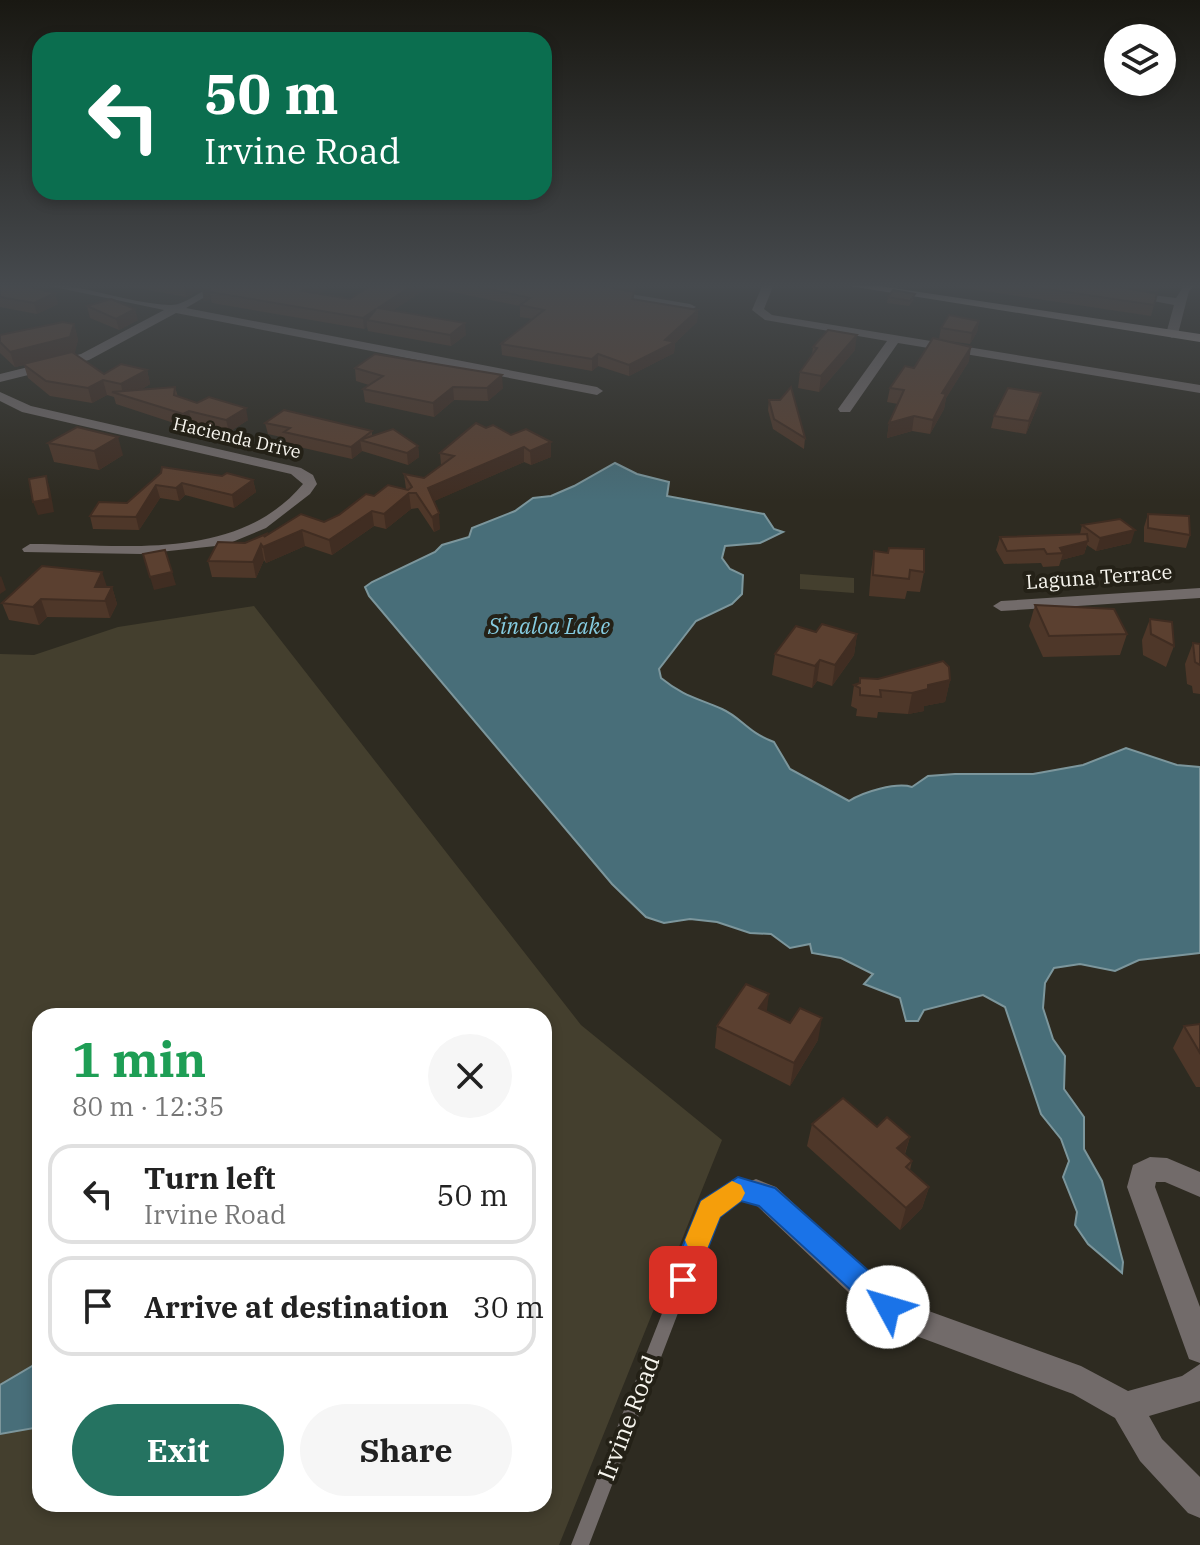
<!DOCTYPE html>
<html lang="en">
<head>
<meta charset="utf-8">
<style>
	:root { --surface:#fff; --page:#f6f6f6; --text:#222; --muted:#767676; --line:#e0e0e0; --accent:#257361 }
	body { margin:0; font-family:"IBM Plex Serif",serif; background:var(--page); color:var(--text); height:100vh; display:flex; flex-direction:column; font-size:30px; white-space:nowrap }
	* { box-sizing:border-box; margin:0 }
	p { font-size:26px; color:var(--muted) }
	.icon { flex:none; width:44px; height:44px; fill:none; stroke:currentColor; stroke-width:2; stroke-linecap:round; stroke-linejoin:round }
	.map { position:relative; flex:1; overflow:hidden }
	.details { position:absolute; left:32px; top:1008px; width:520px; height:504px; display:flex; flex-direction:column; background:var(--surface); border-radius:24px; box-shadow:0 4px 12px #0003 }
	.details>* { flex:none }
	.top-card { position:absolute; left:32px; top:32px; width:520px; height:168px; border-radius:24px; box-shadow:0 4px 12px #0003; background:#0b6e4f; color:#fff; overflow:hidden }
	.tools { position:absolute; left:1104px; top:24px; display:grid; gap:16px }
	.tools a { display:grid; place-items:center; width:72px; height:72px; border-radius:50%; background:var(--surface); box-shadow:0 4px 12px #0003; font-size:40px }
	.pin { position:absolute; display:grid; place-items:center; width:68px; height:68px; color:#fff; margin:-34px; border-radius:16px; box-shadow:0 4px 12px #0006 }
	.me { position:absolute; width:88px; margin:-44px; rotate:309deg; stroke-linejoin:round; filter:drop-shadow(0 0 6px #0008) }
	.turn { display:flex; align-items:center; gap:28px; height:168px; padding:0 40px; font-size:36px }
	.turn .icon { width:104px; height:104px; stroke-width:2.5 }
	.turn b { display:block; font-size:56px; line-height:68px }
	.round { display:grid; place-items:center; flex:none; width:84px; height:84px; border-radius:42px; background:var(--page) }
	.summary { display:flex; align-items:center; justify-content:space-between; height:136px; padding:0 40px }
	h1 { font-size:48px; font-weight:700; line-height:60px; color:#1e9e55 }
	.cta { display:flex; gap:16px; margin-top:auto; padding:16px 40px }
	.cta a { flex:1; height:92px; border-radius:48px; background:var(--accent); color:#fff; font-size:32px; font-weight:700; line-height:92px; text-align:center }
	.cta a+a { background:var(--page); color:var(--text) }
	ul { padding:0; list-style:none }
	li { display:flex; align-items:center; gap:24px; height:100px; margin:0 16px 12px; padding:0 24px; border:4px solid var(--line); border-radius:24px }
	li div { flex:1 }
	li b { display:block; font-size:30px }
	li em { font-style:normal }
	.map>svg:first-child { display:block }
	.green { fill:#443f2e; fill-rule:evenodd }
	.water { fill:#486e79; stroke:#7c969c; stroke-width:2 }
	.lines { fill:none; stroke-linecap:round; stroke-linejoin:round }
	.lane { fill:#726b6a; fill-rule:evenodd }
	.street { fill:#726b6a; fill-rule:evenodd }
	.secondary { fill:#9a908e; fill-rule:evenodd }
	.wall { fill:#4e3729 }
	.shaded-wall { fill:#402d22 }
	.building { fill:#5b4030; stroke:#402d22; stroke-width:2 }
	.route { fill:#1a73e8; stroke:#114b97; stroke-width:2 }
	.slow { fill:#f59e0b }
	.labels { text-anchor:middle; stroke-width:8; stroke-linejoin:round; paint-order:stroke }
	.far-street-label { font-size:18px; fill:#f7f5ee; stroke:#242117 }
	.street-label { font-size:20px; fill:#f7f5ee; stroke:#242117 }
	.water-label { font-size:22px; font-style:italic; fill:#86cce1; stroke:#242117 }
	.near-street-label { font-size:24px; fill:#f7f5ee; stroke:#242117 }
</style>
</head>
<body>
<div class="map">
<svg width="1200" height="1545" viewBox="0 0 1200 1545">
	<rect width="100%" height="100%" fill="#2e2b21"/>
	<!-- green -->
	<g class="green">
		<path d="M800,574L854,578V593L800,589Z"/>
		<path d="M254,606L581,1025L722,1140L559,1545H0V654L34,655L118,627ZM40,1016H544V1504H40Z"/>
	</g>
	<!-- water -->
	<g class="water">
		<path d="M615,463L637,474L669,482L667,496L764,514L774,529L783,532L760,543L725,546L722,558L730,569L743,575L742,594L732,604L696,621L659,669L661,678C683,696 697,698 722,709C742,718 747,732 774,742L790,769L849,801C863,792 896,782 912,787L928,776L955,774H1033L1083,765L1126,748L1177,765L1200,767V953L1139,960L1115,971L1080,964L1054,968L1045,983L1043,1008L1053,1039L1065,1056L1064,1089L1084,1117V1149L1102,1181L1123,1262L1122,1273L1088,1244L1075,1225L1077,1212L1063,1177L1069,1161L1061,1139L1041,1114L1005,1007L983,995L924,1010L918,1021H906L900,998L864,984L873,974L841,958L812,953L810,944L790,948L771,934L750,933L717,922L690,919L664,923L646,917L612,884L369,596L365,587L372,582L435,552L442,545L469,537L472,528L515,511L533,498L551,496L574,486Z"/>
		<path d="M40,1356V1427L0,1434V1385L32,1366Z"/>
	</g>
	<g class="lines">
		<!-- lane -->
		<path class="lane" d="M738,1182L760,1187L763,1192L760,1197L755,1199L740,1196L716,1214L589,1545H571L705,1204Z"/>
		<!-- street -->
		<g class="street">
			<path d="M40,284C84,284 126,303 170,305C187,306 205,284 227,284L186,308L597,387L603,391L597,395L176,313L89,360L0,382V374L81,354L164,310Z"/>
			<path d="M763,284H774L764,309L772,315L1200,385V393L898,343L850,412H840L838,409L887,341L765,320L752,310Z"/>
			<path d="M1185,284H1197L1189,291L1178,334L1172,338L1166,334L1174,305L1122,295L1128,292L1176,298Z"/>
			<path d="M607,290L690,304L696,307L690,310L603,295L601,293Z"/>
			<path d="M0,392L31,406L301,468L313,475L317,484L310,494L266,528L225,545L141,554L24,552L22,549L30,544C121,544 237,563 303,484L291,474L22,412L0,401Z"/>
			<path d="M1200,588V598L1001,611L993,606L1001,601Z"/>
			<path d="M1150,1157L1167,1158L1200,1172V1197L1165,1182H1156L1155,1187L1200,1307V1363L1189,1359L1185,1348L1127,1187L1133,1165Z"/>
			<path d="M756,1179L776,1187L883,1286L912,1305L1081,1366L1128,1391L1182,1376L1200,1364V1401L1149,1416L1162,1439L1200,1477V1518L1188,1513L1140,1461L1115,1418L1073,1394L892,1327L863,1306L756,1205L746,1201L742,1192L746,1183Z"/>
		</g>
		<!-- secondary -->
		<path class="secondary" d="M837,284H866L1200,334V342Z"/>
	</g>
	<!-- wall -->
	<g class="wall">
		<path d="M0,284L58,304L37,314L0,307Z"/>
		<path d="M116,284H334L318,294L350,299L373,284H637L635,292H634V300L698,310L697,322L675,343L674,353L629,376L598,366L592,371L502,355L501,344L533,319L520,317V306L429,287L393,310L466,335L451,346L368,331L367,327L364,329L212,303L211,299L204,301L210,285L186,297Z"/>
		<path d="M888,284H924L921,289Z"/>
		<path d="M937,284H1161L1158,292L1120,287L1157,294L1151,316Z"/>
		<path d="M888,297L914,299L909,306L887,303Z"/>
		<path d="M87,306L138,320L119,330L90,318Z"/>
		<path d="M979,321L977,332L970,344L941,340L969,361L946,398L944,409L930,434L912,431L887,438L889,423L898,404L887,402L890,388L914,368L939,339L941,328Z"/>
		<path d="M74,324L78,340L74,353L104,374L147,370L150,384L142,389L175,387L178,397L248,420L229,432L192,424L186,427L116,404L114,397L107,395L92,403L50,396L28,378L24,365L15,367L0,353V335Z"/>
		<path d="M813,347L855,350L819,392L798,388L800,372L812,355Z"/>
		<path d="M355,368L503,388L488,401L454,400L434,417L365,402L363,389L369,385L356,381Z"/>
		<path d="M1041,393L1038,405L1026,434L991,428L994,416Z"/>
		<path d="M769,400L805,438L804,449L773,429L768,410Z"/>
		<path d="M265,423L372,431V436L418,446L419,457L408,465L362,451L352,459L286,444L285,438L268,434Z"/>
		<path d="M486,428L511,435L551,442V457L531,465L524,462L434,501L440,529L434,532L418,508L411,509L386,529L374,526L332,555L305,546L266,563L264,560L256,578L212,577L208,561L266,534V536L324,522L339,515L374,496L406,489L404,474L424,478L441,465L440,453Z"/>
		<path d="M48,443L123,455L99,470L54,462Z"/>
		<path d="M161,473L253,480L256,492L234,508L185,495L179,501L160,498L139,530L93,529L90,516L127,503Z"/>
		<path d="M1148,514L1190,535L1186,548L1144,542V527Z"/>
		<path d="M1082,525L1131,543L1096,551L1087,545L1084,554L1061,560L1059,566L1043,567L1041,563L1004,564L996,550L1000,537L1080,534Z"/>
		<path d="M874,551L924,572L920,592L907,591L905,599L869,596L871,571Z"/>
		<path d="M107,587H112L117,604L110,618L47,617L39,625L9,620L2,603Z"/>
		<path d="M1035,605L1127,634L1120,655L1043,657L1029,626Z"/>
		<path d="M1150,619L1174,646L1166,667L1143,655L1142,640Z"/>
		<path d="M816,632L857,634L854,655L832,686L817,681L812,688L772,675L775,654Z"/>
		<path d="M1193,643L1200,644V694L1193,693L1192,686L1187,684L1185,664Z"/>
		<path d="M860,678L878,679L950,680L945,702L924,706V711L908,714L878,712L877,718L856,716L857,709L851,706L854,685L859,683Z"/>
		<path d="M766,1012L818,1040L790,1086L715,1048L717,1026Z"/>
		<path d="M1200,1024V1087H1196L1173,1048L1184,1026Z"/>
		<path d="M812,1124L877,1127L910,1137L905,1154L912,1161L910,1170L929,1187L922,1208L900,1230L807,1146Z"/>
	</g>
	<!-- shaded-wall -->
	<g class="shaded-wall">
		<path d="M188,284H212L186,297L184,286Z"/>
		<path d="M314,284H334L304,302L302,291Z"/>
		<path d="M415,284H429V287L380,319L378,308Z"/>
		<path d="M210,288L211,299L204,301L202,290Z"/>
		<path d="M55,293L58,304L37,314L34,303Z"/>
		<path d="M135,309L138,320L119,330L116,319Z"/>
		<path d="M376,309L367,320V327L364,329L363,318Z"/>
		<path d="M698,310L697,322L675,343L674,353L629,376V365L665,340Z"/>
		<path d="M979,321L977,332L970,344L972,333Z"/>
		<path d="M465,323L466,335L451,346L450,335Z"/>
		<path d="M74,324L78,340L75,353L15,367L10,352Z"/>
		<path d="M857,335L855,350L819,392L821,376Z"/>
		<path d="M971,347L969,361L946,398L944,409L930,434L933,420L942,393Z"/>
		<path d="M598,354V366L592,371V359Z"/>
		<path d="M147,370L150,384L129,397L123,395L121,384Z"/>
		<path d="M502,375L503,388L488,401L487,388Z"/>
		<path d="M103,380L107,395L92,403L88,388Z"/>
		<path d="M453,387L454,400L434,417L433,403Z"/>
		<path d="M1041,393L1038,405L1026,434L1029,421Z"/>
		<path d="M246,408L248,420L229,432L226,420Z"/>
		<path d="M189,411L192,424L186,427L183,414Z"/>
		<path d="M914,416L912,431L887,438L889,423Z"/>
		<path d="M118,437L123,455L99,470L94,451Z"/>
		<path d="M360,440L362,451L352,459L351,447Z"/>
		<path d="M551,442V457L531,465L530,451Z"/>
		<path d="M418,446L419,457L408,465L407,453Z"/>
		<path d="M524,447V462L430,503L428,488Z"/>
		<path d="M46,476L50,489L54,512L38,515L33,502Z"/>
		<path d="M253,480L256,492L234,508L232,495Z"/>
		<path d="M182,483L185,495L179,501L176,488Z"/>
		<path d="M156,485L160,498L139,530L136,517Z"/>
		<path d="M409,493L411,509L386,529L384,514Z"/>
		<path d="M372,511L374,526L332,555L329,540Z"/>
		<path d="M439,513L440,529L434,532L432,517Z"/>
		<path d="M302,530L305,546L266,563L263,547L266,534L268,545Z"/>
		<path d="M1135,530L1131,543L1096,551L1100,538Z"/>
		<path d="M1088,541L1084,554L1061,560L1063,553L1060,548Z"/>
		<path d="M261,544L264,560L256,578L253,562Z"/>
		<path d="M102,572L108,590L95,587Z"/>
		<path d="M172,572L176,585L154,590L150,577Z"/>
		<path d="M1,576L6,590L0,594V577Z"/>
		<path d="M112,587L117,604L110,618L105,601Z"/>
		<path d="M41,599L47,617L39,625L33,607Z"/>
		<path d="M857,634L854,655L832,686L835,665Z"/>
		<path d="M820,660L817,681L812,688L815,666Z"/>
		<path d="M950,680L945,702L924,706V711L908,714L912,693L928,685Z"/>
		<path d="M769,994L766,1017L759,1008Z"/>
		<path d="M822,1018L818,1040L790,1086L794,1063Z"/>
		<path d="M910,1137L903,1158L897,1148Z"/>
		<path d="M929,1187L922,1208L900,1230L906,1208Z"/>
	</g>
	<!-- building -->
	<g class="building">
		<path d="M0,284H18L55,293L34,303L0,297Z"/>
		<path d="M212,284H314L302,291L350,299L373,284H415L378,308L465,323L450,335L367,320L376,309L363,318L210,292V288L202,290Z"/>
		<path d="M466,284H593L634,292L632,299L698,310L665,340L675,342L629,365L598,354L592,359L501,344L544,310L520,305L530,298Z"/>
		<path d="M1012,284H1106L1157,294L1154,305Z"/>
		<path d="M893,290L915,294L910,301L888,297Z"/>
		<path d="M111,299L135,309L116,319L87,306Z"/>
		<path d="M949,315L979,321L972,333L941,328Z"/>
		<path d="M63,322L74,324L70,337L10,352L0,342V335Z"/>
		<path d="M828,330L857,335L821,376L800,372L817,348L813,347Z"/>
		<path d="M933,338L971,347L942,393L946,394L933,420L914,416L889,423L904,390L890,388L905,366L914,368Z"/>
		<path d="M72,352L104,374L121,364L147,370L121,384L103,380L88,388L46,381L23,364Z"/>
		<path d="M375,354L502,375L487,388L453,387L433,403L363,389L383,376L355,368Z"/>
		<path d="M175,387L174,395L197,403L209,397L246,408L226,420L189,411L183,414L112,392Z"/>
		<path d="M791,387L805,438L774,419L769,400H780Z"/>
		<path d="M1008,388L1041,393L1029,421L994,416Z"/>
		<path d="M284,410L372,431L360,440L393,429L418,446L407,453L360,440L351,447L284,432L290,428L265,423Z"/>
		<path d="M476,423L486,428L493,425L511,435L526,429L551,442L530,451L524,447L428,488L439,513L432,517L416,493H409L384,514L372,511L329,540L302,530L263,547L261,544L253,562L208,561L218,542L245,543L266,534L264,537L301,514L324,522L339,515L366,494L374,496L388,485L408,490L412,487L404,474L424,478L454,456L440,453Z"/>
		<path d="M77,427L118,437L94,451L48,443Z"/>
		<path d="M162,467L222,476L227,473L253,480L232,495L182,483L176,488L156,485L136,517L90,516L99,502L127,503L161,473Z"/>
		<path d="M46,476L50,499L33,502L29,479Z"/>
		<path d="M1148,514L1189,516L1190,535L1148,528Z"/>
		<path d="M1120,519L1135,530L1100,538L1082,525Z"/>
		<path d="M1087,534L1088,541L1060,548L1063,553L1047,554L1044,549L1007,551L1000,537Z"/>
		<path d="M889,548L924,549V572L910,570L909,579L873,575L874,551L888,553Z"/>
		<path d="M165,550L172,572L150,577L143,554Z"/>
		<path d="M42,566L102,572L95,587H112L105,601L41,599L33,607L2,603Z"/>
		<path d="M1035,605L1114,609L1127,634L1049,636Z"/>
		<path d="M1150,619L1172,622L1174,646L1151,634Z"/>
		<path d="M822,624L857,634L835,665L820,660L815,666L775,654L796,626L816,632Z"/>
		<path d="M1193,643L1200,644V665L1195,662Z"/>
		<path d="M943,661L949,667L950,680L928,685V689L912,693L880,690L881,697L860,695V688L854,685L860,683V678L878,679Z"/>
		<path d="M746,984L769,994L759,1008L790,1023L800,1008L822,1018L794,1063L717,1026Z"/>
		<path d="M1200,1024V1053L1184,1026Z"/>
		<path d="M843,1098L877,1127L887,1117L910,1137L897,1148L912,1161L906,1167L929,1187L906,1208L812,1124Z"/>
	</g>
	<!-- sky -->
	<linearGradient id="sky" x2="0" y2="1"><stop stop-color="#191812"/><stop offset="0.57" stop-color="#464a4e"/><stop offset="1" stop-color="#464a4e" stop-opacity="0"/></linearGradient>
	<rect width="1200" height="501" fill="url(#sky)"/>
	<!-- route -->
	<path class="route" d="M738,1177L775,1188L898,1297L902,1307L898,1316L888,1320L879,1316L759,1206L741,1201L720,1217L692,1289L683,1293L673,1289L669,1280L701,1201Z"/>
	<!-- slow -->
	<path class="slow" d="M732,1181L741,1185L745,1193L741,1201L720,1217L707,1249L698,1253L689,1249L685,1240L701,1201Z"/>
	<g class="labels">
		<!-- far-street labels -->
		<g class="far-street-label">
			<text transform="translate(237 438) rotate(13)" y="6">Hacienda Drive</text>
		</g>
		<!-- street labels -->
		<g class="street-label">
			<text transform="translate(1099 577) rotate(-4)" y="7">Laguna Terrace</text>
		</g>
		<!-- water labels -->
		<g class="water-label">
			<text x="549" y="634">Sinaloa Lake</text>
		</g>
		<!-- near-street labels -->
		<g class="near-street-label">
			<text transform="translate(629 1418) rotate(-69)" y="8">Irvine Road</text>
		</g>
	</g>
</svg>
<div class="tools">
<a><svg class="icon" aria-label="layers" viewBox="0 0 24 24"><path d="M12 4l9 5-9 5-9-5zM3 14l9 5 9-5"/></svg></a>
</div>
<div class="pin" style="left:683px;top:1280px;background:#d93025"><svg class="icon" aria-label="arrive" viewBox="0 0 24 24"><path d="M6 21V4h12l-3 4 3 4H6"/></svg></div>
<svg class="me" style="left:888px;top:1307px" viewBox="-20 -20 40 40"><circle r="19" fill="#fff"/><path d="M0-13L10 11 0 6-10 11z" fill="#1a73e8"/></svg>
<div class="top-card">
<div class="turn"><svg class="icon" aria-label="left" viewBox="0 0 24 24"><path d="M17 20v-9H6M10 6l-5 5 5 5"/></svg><div><b>50 m</b>Irvine Road</div></div>
</div>
<section class="details">
<div class="summary"><div><h1>1 min</h1><p>80 m · 12:35</p></div><a class="round"><svg class="icon" aria-label="close" viewBox="0 0 24 24"><path d="M6 6l12 12M18 6L6 18"/></svg></a></div>
<ul>
<li><svg class="icon" aria-label="left" viewBox="0 0 24 24"><path d="M17 20v-9H6M10 6l-5 5 5 5"/></svg><div><b>Turn left</b><p>Irvine Road</p></div><em>50 m</em></li>
<li><svg class="icon" aria-label="arrive" viewBox="0 0 24 24"><path d="M6 21V4h12l-3 4 3 4H6"/></svg><div><b>Arrive at destination</b></div><em>30 m</em></li>
</ul>
<div class="cta"><a>Exit</a><a>Share</a></div>
</section>
</div>
</body>
</html>
